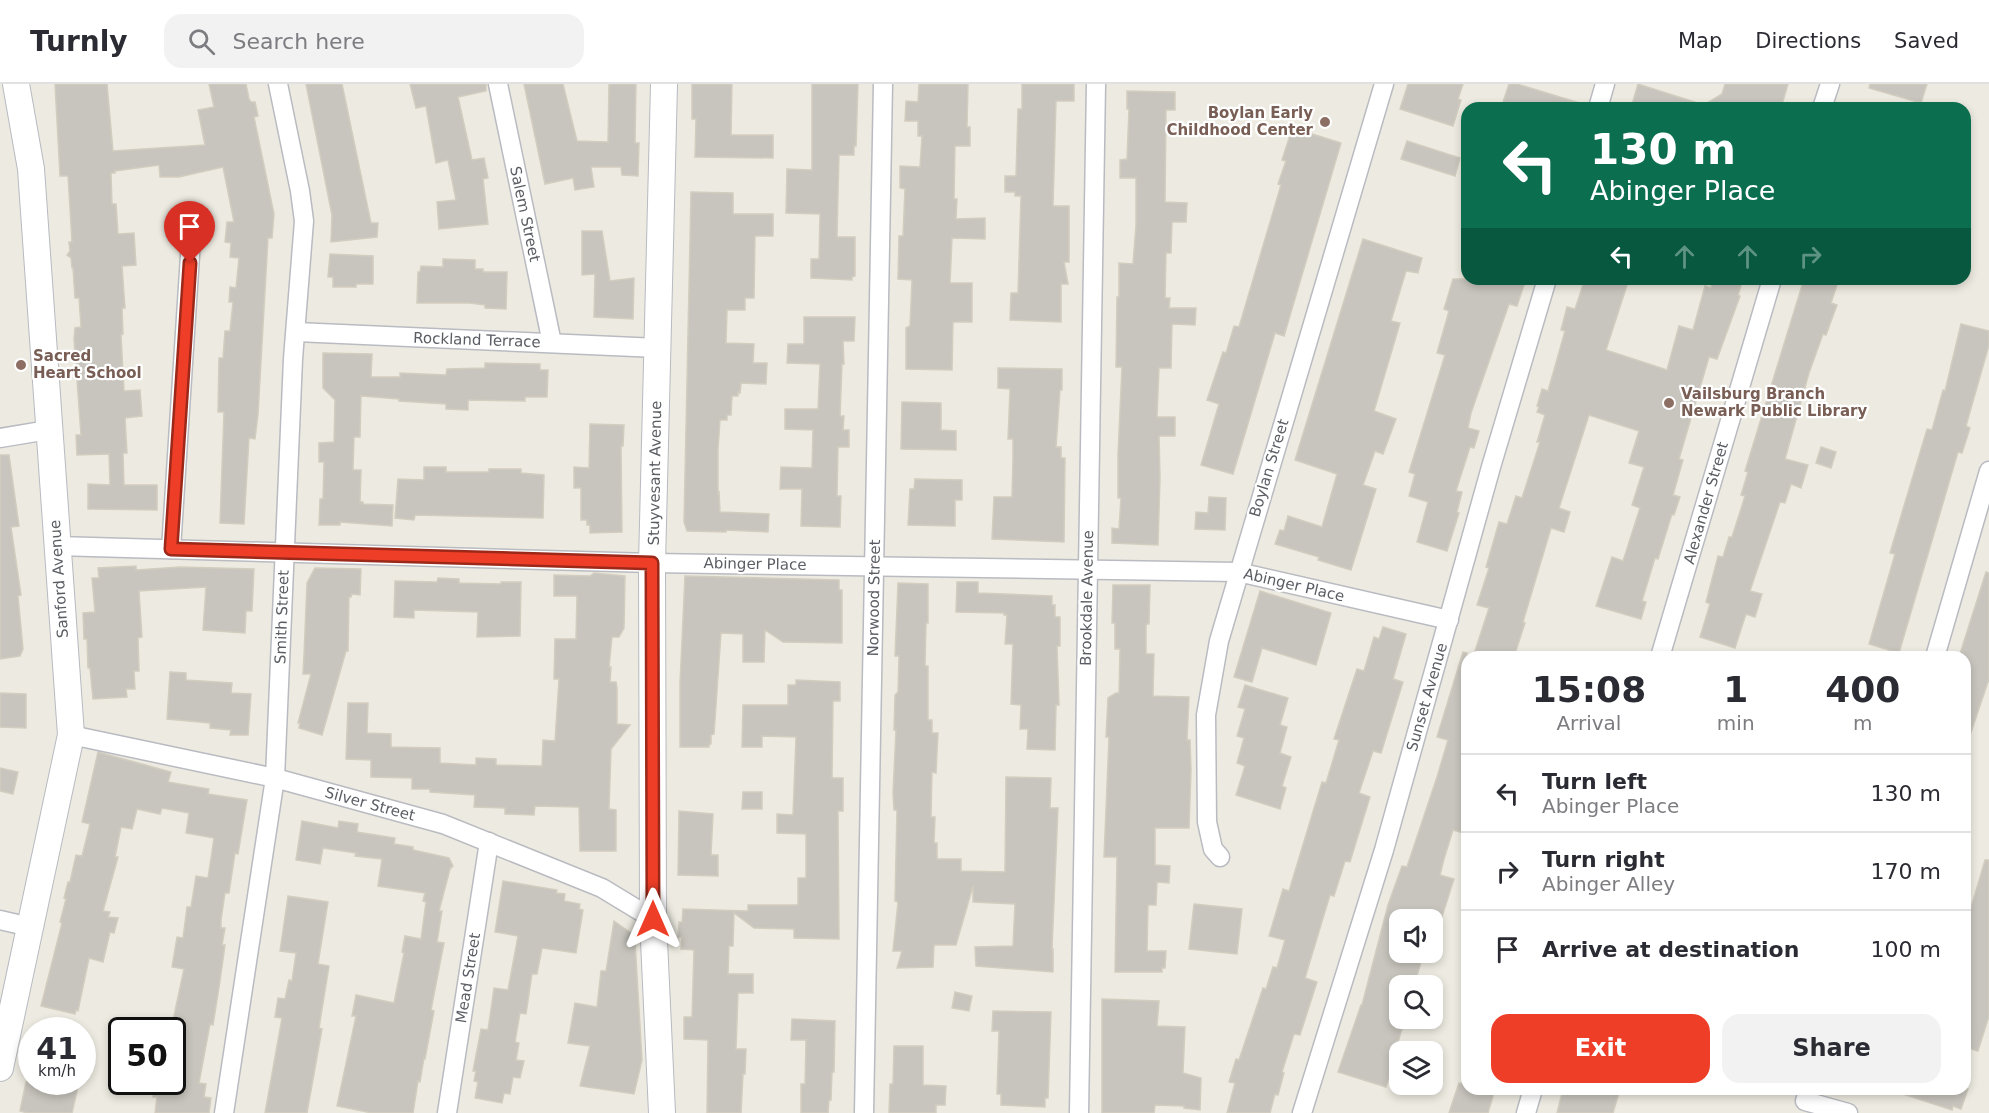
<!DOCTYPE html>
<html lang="en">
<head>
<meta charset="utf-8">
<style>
	:root { --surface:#fff; --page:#f2f2f3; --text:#2b2b33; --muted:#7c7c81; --line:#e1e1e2; --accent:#ee3e27 }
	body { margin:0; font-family:"DejaVu Sans",sans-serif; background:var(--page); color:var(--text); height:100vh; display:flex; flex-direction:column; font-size:22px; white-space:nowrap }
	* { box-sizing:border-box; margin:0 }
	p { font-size:20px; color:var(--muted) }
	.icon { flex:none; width:33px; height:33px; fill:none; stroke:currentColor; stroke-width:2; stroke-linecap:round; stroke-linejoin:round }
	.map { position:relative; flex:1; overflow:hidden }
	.drawer { position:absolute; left:1461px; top:567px; width:510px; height:444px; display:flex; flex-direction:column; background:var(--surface); border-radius:18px; box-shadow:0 3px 9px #0003 }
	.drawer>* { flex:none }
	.top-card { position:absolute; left:1461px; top:18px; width:510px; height:183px; border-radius:18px; box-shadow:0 3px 9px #0003; background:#0b6e4f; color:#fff; overflow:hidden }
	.tools { position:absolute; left:1389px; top:825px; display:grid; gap:12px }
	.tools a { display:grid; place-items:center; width:54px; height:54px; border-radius:12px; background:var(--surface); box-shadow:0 3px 9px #0003; font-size:30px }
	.speed { position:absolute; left:18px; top:933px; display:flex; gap:12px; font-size:30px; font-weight:700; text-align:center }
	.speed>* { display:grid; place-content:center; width:78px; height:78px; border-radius:50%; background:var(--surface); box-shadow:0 3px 9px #0003; line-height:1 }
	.speed small { font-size:15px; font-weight:400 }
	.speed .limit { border:3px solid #111; border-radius:9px; background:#fff; color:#111 }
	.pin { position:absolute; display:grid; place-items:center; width:51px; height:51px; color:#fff; margin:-62px -26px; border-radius:50% 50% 50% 0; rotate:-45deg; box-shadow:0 0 6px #0007 }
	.pin .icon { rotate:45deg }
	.me { position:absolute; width:66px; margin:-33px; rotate:0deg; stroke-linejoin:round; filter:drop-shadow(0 0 4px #0008) }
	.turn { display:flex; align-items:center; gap:21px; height:126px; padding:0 30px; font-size:27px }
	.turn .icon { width:78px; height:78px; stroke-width:2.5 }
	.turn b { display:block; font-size:42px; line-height:51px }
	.lanes { display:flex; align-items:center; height:57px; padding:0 30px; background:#0003; justify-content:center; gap:30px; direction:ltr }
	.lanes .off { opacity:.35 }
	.eta { display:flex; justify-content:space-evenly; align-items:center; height:102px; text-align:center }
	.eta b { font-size:36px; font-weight:700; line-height:42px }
	.action { display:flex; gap:12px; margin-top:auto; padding:12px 30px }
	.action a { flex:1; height:69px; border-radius:18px; background:var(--accent); color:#fff; font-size:24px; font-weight:700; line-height:69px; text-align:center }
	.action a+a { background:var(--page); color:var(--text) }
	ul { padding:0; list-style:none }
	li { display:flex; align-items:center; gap:18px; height:78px; padding:0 30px; border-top:2px solid var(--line) }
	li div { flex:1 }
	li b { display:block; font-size:22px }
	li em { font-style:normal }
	header { display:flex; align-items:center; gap:36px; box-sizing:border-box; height:84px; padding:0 30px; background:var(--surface); border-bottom:2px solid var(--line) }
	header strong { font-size:28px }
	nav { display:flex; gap:33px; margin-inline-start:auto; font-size:21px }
	.search { width:420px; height:54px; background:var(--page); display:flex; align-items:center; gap:15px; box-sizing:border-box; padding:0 21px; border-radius:18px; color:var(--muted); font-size:22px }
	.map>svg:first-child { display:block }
	.building { fill:#c8c5be; stroke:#d2cdbf; stroke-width:1.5 }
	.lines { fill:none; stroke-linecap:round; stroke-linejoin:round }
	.minor-casing { stroke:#b9bbc1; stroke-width:21 }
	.secondary-casing { stroke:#b7bac0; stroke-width:28 }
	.minor { stroke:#fff; stroke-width:18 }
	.secondary { stroke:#fff; stroke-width:26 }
	.route-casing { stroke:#9b2819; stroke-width:15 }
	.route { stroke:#ee3e27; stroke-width:10 }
	.education-dot { fill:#8d6e63; stroke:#fff; stroke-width:2 }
	.labels { text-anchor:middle; stroke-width:4.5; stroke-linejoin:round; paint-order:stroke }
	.education-label { font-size:15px; font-weight:bold; fill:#785e54; stroke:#fff; text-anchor:start }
	.street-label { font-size:15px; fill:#5a5d63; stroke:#fff }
</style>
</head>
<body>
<header>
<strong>Turnly</strong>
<div class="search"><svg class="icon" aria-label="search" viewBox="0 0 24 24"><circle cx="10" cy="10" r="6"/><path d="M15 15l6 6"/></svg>Search here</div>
<nav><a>Map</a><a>Directions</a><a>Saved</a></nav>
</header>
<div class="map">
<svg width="1989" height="1029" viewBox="0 0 1989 1029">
	<rect width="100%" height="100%" fill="#edebe1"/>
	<!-- building -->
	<g class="building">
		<path d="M55,0H107L113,67L205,61L198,26L214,23L209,0H246L249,15L251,18H255L258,32L254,33L274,130L272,154H268L258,330L255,355L249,354L244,440L220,439L224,328H218L219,274H223L225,247H230L233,218H229L230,203L236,204L239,174L230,173L231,159L225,158L227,138H234L223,83L179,93H160L159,81L115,87V89H111L112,120H116L118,150L134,149L136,181L122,182L125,224H122L123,250L121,251L124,307L140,306L142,332L125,334L127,369H123L124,401H157V426L88,425V400L110,401L109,370L77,371L76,351H81L74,255L75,244L81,243L79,214H75L73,184H72L71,174L67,171L70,167L69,158H72L68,92H60Z"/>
		<path d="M306,0H342L371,139H378L377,153L331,158L332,131Z"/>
		<path d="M410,0H486V7L458,13L472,76L484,74L488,94L483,95L488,140L439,145L437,118L456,116L448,76L436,79L426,22L416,24Z"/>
		<path d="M524,0H563L577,57L608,58L609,0H636L635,59H639L638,92L622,91L621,83H591L594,103L575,106L573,94L545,100Z"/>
		<path d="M692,0H732L731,51H773V74L695,73L696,35H692Z"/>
		<path d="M812,0H858L856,62H854V71H839L838,111L837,153H855V192L852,193V196L811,194V175H819L820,130L786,129L787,85L812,86Z"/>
		<path d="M919,0H968L967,43H970V62H955L954,113V115H957L956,135L985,134V155L952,154L950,199H972V238H953L952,286L906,285V244L910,242L912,196L898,195L899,152H903L905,105L900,104V82L920,83L922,52H918V37H905L906,17L918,18Z"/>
		<path d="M1022,0H1074V17H1056L1053,122H1069V178H1064L1068,200H1061V238L1010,236L1011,209H1018L1021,112H1015V108H1005V92H1016L1018,25H1022Z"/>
		<path d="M1408,0H1463L1458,15L1461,16L1453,42L1400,25Z"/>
		<path d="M1509,0H1517L1583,20V24H1501Z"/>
		<path d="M1638,0L1704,21L1722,10L1725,0H1788L1781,24H1631Z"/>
		<path d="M1870,0H1927L1921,19L1869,4Z"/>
		<path d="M1127,7L1175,8V26H1166L1165,118L1187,119L1186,138H1172L1171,169H1166L1165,214H1170L1169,224H1196L1195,241L1172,240L1171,284H1159L1157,333H1175V352H1159L1160,394L1158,461L1112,459V444L1119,445L1121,414H1118V370L1122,283H1116L1117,213H1119V179L1133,180L1136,141V94H1120V76L1127,75L1129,25H1127Z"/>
		<path d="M1291,48L1309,49L1341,59L1284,252L1275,249L1233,390L1201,381L1219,320L1207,316L1223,268L1226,269L1234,242L1239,243L1281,101L1278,100L1286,77L1282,76Z"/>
		<path d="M1407,57L1460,74L1455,92L1401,75Z"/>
		<path d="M691,108L733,109V130H773V152H755L754,214H745V226H727L726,259L754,260L753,279H767L766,300L741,299L740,309L738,308V312H732L731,331H727V336H720L718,365V409L719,408L720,428L769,430L768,448L726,446V448L687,447L684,438Z"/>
		<path d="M582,147H602L610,197L634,194L633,235L594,233L595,190L582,191Z"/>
		<path d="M1363,155L1422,174L1418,189L1406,187L1391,237L1400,239L1374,327L1396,335L1383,370L1375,367L1363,401L1376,405L1351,486L1318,476L1319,473L1275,460L1280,446L1284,447L1288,432L1322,443L1337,390L1295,376Z"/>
		<path d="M330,170L373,172V200H356V203H333V193H328Z"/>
		<path d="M443,175L475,176V185H483V188H507L506,225L485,224V221L470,219H417L418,188H420L421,182L443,183Z"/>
		<path d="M1453,195H1526L1517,222L1509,220L1471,329L1468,344L1479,347L1474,364L1470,363L1456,407L1462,408L1457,428L1459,429L1447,467L1417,458L1428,418L1409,412L1415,390L1409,388L1445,271L1437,269L1449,227L1444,225Z"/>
		<path d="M1585,195H1629L1606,266L1667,286L1679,242L1693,246L1705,202L1711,204L1713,195H1743L1738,211L1740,212L1717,275L1709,273L1679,375L1683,376L1673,411L1680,413L1674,431L1672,430L1658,475L1655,474L1642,517L1646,518L1641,535L1596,522L1612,473L1623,477L1640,424L1632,421L1644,383L1629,379L1639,347L1589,331L1559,424L1570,428L1564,448L1551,444L1523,538L1525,539L1514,573H1473L1489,524L1477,521L1489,484L1486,483L1493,459L1499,438L1507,440L1516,412L1522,414L1540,358H1537L1545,331L1537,328L1539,323L1537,322L1542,305L1548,307L1565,247L1561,246L1567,223L1575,225Z"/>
		<path d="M1804,195H1839L1831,219L1837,221L1826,251L1823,250L1809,289L1785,375L1808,381L1801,404L1791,400L1785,419L1780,418L1750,507L1762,510L1755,533L1746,530L1735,564L1700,553L1710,520L1706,518L1718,472L1723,473L1729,453H1732L1745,412L1741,411L1748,388L1745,387Z"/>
		<path d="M804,233H855L854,257H843L844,280H842L840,332H844L843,346H849V363H838L837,412H841L840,443L801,442L802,405H780L781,383L812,384L813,346L785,345V325H818L820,280L787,279L788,260H804Z"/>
		<path d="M1961,240L1989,247V261L1966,342L1970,344L1962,369L1958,368L1899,569L1869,560L1893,477L1895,470L1890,469L1895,452L1927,345L1932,346L1943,306L1945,307Z"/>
		<path d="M323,269L372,270L371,293H400V289L446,291L447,285L485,284V279L540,280V286H548L547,313H525V317L468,316V326L446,325V320L399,317V315L361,312L360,353H354L353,386H361L360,418H363V420L393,421L392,442L340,438V441H319L320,415H323L324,378H319V359L334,358L335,316L323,304Z"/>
		<path d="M998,284L1062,285V306H1060L1056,363H1061V374H1065L1064,458L992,455L994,413H1012L1013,375V355H1008L1010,305L998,304Z"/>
		<path d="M902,318L941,319V346L956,347V366L901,365Z"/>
		<path d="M590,340L624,341L623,362H621L622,448L590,449V441H587V436H581V404H574V383L589,384Z"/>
		<path d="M1821,363L1836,368L1831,384L1816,379Z"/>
		<path d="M0,371H9L19,442L11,443L21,511L18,512L23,565L20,572L0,575Z"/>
		<path d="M424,383H446V388H489V385H521V389L544,391L543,434L415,431L414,436L395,434L398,395L424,396Z"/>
		<path d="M915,395L962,396V416H955V442L908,441L910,405H914Z"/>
		<path d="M1209,413L1226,414L1225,446L1195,445L1196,428L1208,429Z"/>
		<path d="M136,482V486L180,483L254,485L252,527H246L245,549L203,546L206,503L139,507L142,553L138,554L139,587H134L135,605H126L127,613L93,615L90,584H88L87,555H84L83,529L95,528L92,494H99L98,484Z"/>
		<path d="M315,484L361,485L360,511L352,510L351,513H349L348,567H346L322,651L299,644L300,639H298L311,590H303L304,571L307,499Z"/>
		<path d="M1986,488L1989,489V595L1968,657H1965V573H1959Z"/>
		<path d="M594,489L625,492L624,544L619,553H612L609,583H611L610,598H616L617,604V640L630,641L611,665L609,725L616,726V767H580L579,723L535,722L534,731L505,730V724L474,723L475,711L430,708V705H412V694L371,693V676L346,675L348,619H368L367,649L391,650V663L440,664V679L476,681V674L496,675V681L542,682L543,656L555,657L559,595H554L555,555H576L577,512H554V491L590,492Z"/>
		<path d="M685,492L839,496V506H842V559L783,558L765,546L764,578H743V550L721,549L714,650L711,651V660H709V663H680V599Z"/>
		<path d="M438,494L459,495V499L501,500V498H521L520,552L477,553L478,528L414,526V534L394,533L395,497L437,498Z"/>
		<path d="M957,498H978V509L1052,512V521H1055V533H1060V562H1057L1059,621H1056L1055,666L1027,665L1028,645H1020L1021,621L1011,620L1013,560H1005L1007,531H1004V529L956,528Z"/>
		<path d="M898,499L928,500V539H926L925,582H928V636H932V649H938L936,689L932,688L931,733H935L934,759H937V775H961V787L1005,788L1006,693L1051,694L1050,724H1058L1052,865H1053V888L976,882L975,863L1013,862L1015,820L973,818V802L956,861H934L933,883L897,884L902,867H893L898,818L895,817L897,726H894L893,709L896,646H894L895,611L898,608L899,572H895Z"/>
		<path d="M1113,501H1150L1149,540H1146V570H1154L1153,612L1189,613L1187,656H1190L1191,686L1189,744H1155V781L1170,782L1169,799L1157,798L1156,821H1148L1147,867H1166L1165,884H1162V888H1115L1117,773H1104L1109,653H1106L1108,614L1116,609H1119L1120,565H1115V539H1112Z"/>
		<path d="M1260,507L1331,529L1316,581L1262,564L1252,598L1234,593Z"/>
		<path d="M1383,543L1406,550L1393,595L1403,598L1381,669L1373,667L1359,709L1370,713L1350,778L1345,777L1334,812L1330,811L1305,894L1317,898L1300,951L1294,950L1282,988L1284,989L1278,1011L1275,1010L1270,1029H1227L1235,999L1229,998L1236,975L1239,976L1263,904L1266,905L1273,883L1277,884L1285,856L1269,852L1283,805L1289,807L1322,698L1326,699L1339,656L1334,655L1357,585L1364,587L1374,553L1379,555Z"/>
		<path d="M1463,568L1467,569V750L1453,746L1444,775L1440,791L1454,795L1441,836H1400L1399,872L1421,878L1414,902H1400V934L1405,935L1398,958H1400V978L1394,977L1386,1003L1338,988L1361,921H1362L1388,821L1402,782L1407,783L1437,693L1448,656L1437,653Z"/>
		<path d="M170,588L186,589V596L232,599L231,609L251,610L248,651H230L231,646L210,644V639L167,635Z"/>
		<path d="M796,596L840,598V617H833L832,694H843V727H838L839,855L794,854V845L754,844L734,829L733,862H729L728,890H753V909H738L736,965H746L745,990H743L741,1029H707L708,956L684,955V933H692L694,866L681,865L682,853H678L679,838H682L683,825L748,827V821H798V794H806V750L777,749V730L793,731L796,653L762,652V663H742L743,621H788V601H796Z"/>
		<path d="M1245,601L1288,614L1280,641L1287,643L1280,669L1291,673L1282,702L1286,704L1280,725L1236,711L1245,682L1237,679L1244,654L1237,652L1245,625L1238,623Z"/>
		<path d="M0,609L26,610V644L0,643Z"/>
		<path d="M98,668L171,688L168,698L209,705L208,710L247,716L238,770L235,769L229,809H225L221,836V844H225L222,861H225L220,897L213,941L210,940L199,999L206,1000L204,1013L211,1014L209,1029H155L157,1013H153L155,998H172V941L184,885L172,883L177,853L183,854L187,823H191L196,792L208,794L214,754L186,749L189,729L162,724L160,730L137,725L132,745L121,743L115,773H118L103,827L110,828L108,833L118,834L114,849L110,848L103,878L89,874L78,927L76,926L75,930L41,922L62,839L60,838L66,815L64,814L68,798H70L76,771L82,772L90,740L82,738Z"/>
		<path d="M0,684L18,688L13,710L0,707Z"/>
		<path d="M743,708H762V725H742Z"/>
		<path d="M679,727L713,730L711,771H718V792L678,791Z"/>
		<path d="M302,737L338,744L339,737L358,740L357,748L395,754L394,760L413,763V766L449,774L453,782L450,785L439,827H442L437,858L444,859L431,926L434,927L425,975L424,974L420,998L418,997L413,1029H372L337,1022L356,932H352L356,911L394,919L404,869L402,868L405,852L421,855L426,818L423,817L425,809L378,802L382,775L355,772L356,769L323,764L320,780L296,776Z"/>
		<path d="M1985,776H1989V932L1978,967L1965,963V844Z"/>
		<path d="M503,797L557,806L556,809L565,810L564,817L580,820L579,825L583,826L576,869L542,864L537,890H532L526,930L520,929L515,958L519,959L516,976L524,977L520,994L513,993L510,1010L504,1009L502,1019L475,1014L478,998L474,997L476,987H473L481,945L488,946L494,904L508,906L518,852L495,848Z"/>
		<path d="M288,812L328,818L318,880L329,882L319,944L322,945L307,1029H265L282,934L275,933L278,914L285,915L289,896L292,897L296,869L280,867Z"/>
		<path d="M1194,820L1242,825L1237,870L1189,865Z"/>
		<path d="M614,837L631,849L635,857L642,976L634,1010L580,1002L590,962L568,959L575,919L597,923L601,887H606Z"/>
		<path d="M955,908L972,912L969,927L952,924Z"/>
		<path d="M1102,915L1159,917L1157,942L1185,943L1183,989L1201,994L1200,1026L1184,1024V1022L1155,1021L1154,1029H1102Z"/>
		<path d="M993,927L1051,928L1048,1014H1045V1023L1001,1021V1010H997L999,947H992Z"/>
		<path d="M792,935L835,937L834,988H832L831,1016H829L828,1029H801V1000H805L806,956H791Z"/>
		<path d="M894,962H923V1001L946,1002L945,1021H936V1029H889L890,1000H893Z"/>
		<path d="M26,998H79L72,1029H28L20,1027Z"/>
		<path d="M1459,999L1467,1001V1005H1495L1488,1029H1449Z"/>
		<path d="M1563,1005H1620L1613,1029H1557Z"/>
		<path d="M1898,1005H1968L1961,1025L1953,1022L1952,1026L1897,1008Z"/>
	</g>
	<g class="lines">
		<defs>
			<g id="minor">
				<path d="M498,0L552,259"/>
				<path d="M1598,24L1605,0"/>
				<path d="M1822,24L1830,0"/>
				<path d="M296,248L658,264"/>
				<path d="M0,354L48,346"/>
				<path d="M57,462L652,479L1238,488L1449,536"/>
				<path d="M171,465L191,156"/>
				<path d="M1660,573L1772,195"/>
				<path d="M1935,573L1989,387"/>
				<path d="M71,651L275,694L443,740L602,804L653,835"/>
				<path d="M1220,773L1213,765L1207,738L1206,631L1219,557L1384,0"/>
				<path d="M0,836L30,843"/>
				<path d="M1809,1005L1805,1017L1848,1029"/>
				<path d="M224,1029L275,694L293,275L304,137L300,107L278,0"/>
				<path d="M447,1029L489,758"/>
				<path d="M864,1029L883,0"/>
				<path d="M1079,1029L1096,0"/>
				<path d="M1302,1029L1384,766L1491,383L1547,195"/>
				<path d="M1526,1029L1533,1005"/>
			</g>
			<g id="secondary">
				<path d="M0,984L71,651L31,85L16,0"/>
				<path d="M662,1029L653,835L652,479L664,0"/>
			</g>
		</defs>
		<!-- minor casing -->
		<use href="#minor" class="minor-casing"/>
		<!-- secondary casing -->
		<use href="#secondary" class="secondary-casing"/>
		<!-- minor -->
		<use href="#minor" class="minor"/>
		<!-- secondary -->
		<use href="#secondary" class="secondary"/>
	</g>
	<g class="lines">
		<defs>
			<path id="route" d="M190,179L171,465L652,479L653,835"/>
		</defs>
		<!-- route casing -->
		<use href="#route" class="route-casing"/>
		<!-- route -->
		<use href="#route" class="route"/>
	</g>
	<!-- markers -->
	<g class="education-dot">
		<circle cx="1325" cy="38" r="6"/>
		<circle cx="21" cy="281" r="6"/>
		<circle cx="1669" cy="319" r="6"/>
	</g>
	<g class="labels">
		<!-- education labels -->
		<g class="education-label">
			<text x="1313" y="34" text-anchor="end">Boylan Early<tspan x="1313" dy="17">Childhood Center</tspan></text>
			<text x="33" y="277">Sacred<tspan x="33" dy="17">Heart School</tspan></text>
			<text x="1681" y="315">Vailsburg Branch<tspan x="1681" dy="17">Newark Public Library</tspan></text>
		</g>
		<!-- street labels -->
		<g class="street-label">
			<text transform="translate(525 130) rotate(78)" y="5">Salem Street</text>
			<text transform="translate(477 256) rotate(2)" y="5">Rockland Terrace</text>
			<text transform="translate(1269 384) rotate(-73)" y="5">Boylan Street</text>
			<text transform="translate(655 389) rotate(-89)" y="5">Stuyvesant Avenue</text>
			<text transform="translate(1706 419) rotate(-74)" y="5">Alexander Street</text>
			<text transform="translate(755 480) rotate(1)" y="5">Abinger Place</text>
			<text transform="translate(59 495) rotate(-94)" y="5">Sanford Avenue</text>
			<text transform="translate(1294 501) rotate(13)" y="5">Abinger Place</text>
			<text transform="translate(874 514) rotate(-89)" y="5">Norwood Street</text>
			<text transform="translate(1087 514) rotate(-89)" y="5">Brookdale Avenue</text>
			<text transform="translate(282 533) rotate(-88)" y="5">Smith Street</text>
			<text transform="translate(1427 613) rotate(-74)" y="5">Sunset Avenue</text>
			<text transform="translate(370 720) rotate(15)" y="5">Silver Street</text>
			<text transform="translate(468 894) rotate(-81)" y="5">Mead Street</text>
		</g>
	</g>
</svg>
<div class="tools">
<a><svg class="icon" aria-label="sound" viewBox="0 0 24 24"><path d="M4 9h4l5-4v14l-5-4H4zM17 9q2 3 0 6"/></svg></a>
<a><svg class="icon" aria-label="search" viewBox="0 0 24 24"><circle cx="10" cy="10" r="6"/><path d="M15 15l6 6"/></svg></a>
<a><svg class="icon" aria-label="layers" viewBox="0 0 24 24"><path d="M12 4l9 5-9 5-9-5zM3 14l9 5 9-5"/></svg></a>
</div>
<div class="speed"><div>41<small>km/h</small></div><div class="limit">50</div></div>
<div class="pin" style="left:190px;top:179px;background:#d93025"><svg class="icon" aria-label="arrive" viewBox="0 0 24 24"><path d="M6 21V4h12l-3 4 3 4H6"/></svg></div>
<svg class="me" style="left:653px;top:835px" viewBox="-20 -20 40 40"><path d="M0-17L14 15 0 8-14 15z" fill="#ee3e27" stroke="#fff" stroke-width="4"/></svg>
<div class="top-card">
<div class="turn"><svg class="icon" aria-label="left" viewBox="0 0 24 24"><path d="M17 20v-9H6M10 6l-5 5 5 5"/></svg><div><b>130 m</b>Abinger Place</div></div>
<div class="lanes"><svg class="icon" aria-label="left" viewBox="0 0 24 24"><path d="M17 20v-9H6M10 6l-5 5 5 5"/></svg><svg class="icon off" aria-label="ahead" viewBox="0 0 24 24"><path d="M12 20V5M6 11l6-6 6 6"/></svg><svg class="icon off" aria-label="ahead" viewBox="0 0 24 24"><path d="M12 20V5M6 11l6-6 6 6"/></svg><svg class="icon off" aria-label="right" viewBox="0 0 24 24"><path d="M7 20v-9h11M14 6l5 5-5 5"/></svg></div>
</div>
<section class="drawer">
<div class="eta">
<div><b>15:08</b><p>Arrival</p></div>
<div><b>1</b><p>min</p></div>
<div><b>400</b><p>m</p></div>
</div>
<ul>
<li><svg class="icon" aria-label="left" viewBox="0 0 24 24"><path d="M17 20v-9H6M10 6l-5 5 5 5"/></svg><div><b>Turn left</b><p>Abinger Place</p></div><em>130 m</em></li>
<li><svg class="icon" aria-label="right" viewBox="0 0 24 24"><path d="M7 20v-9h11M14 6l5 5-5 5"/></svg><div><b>Turn right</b><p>Abinger Alley</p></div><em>170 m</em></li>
<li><svg class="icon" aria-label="arrive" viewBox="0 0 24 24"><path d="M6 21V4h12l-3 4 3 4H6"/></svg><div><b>Arrive at destination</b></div><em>100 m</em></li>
</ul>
<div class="action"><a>Exit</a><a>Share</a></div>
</section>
</div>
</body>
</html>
